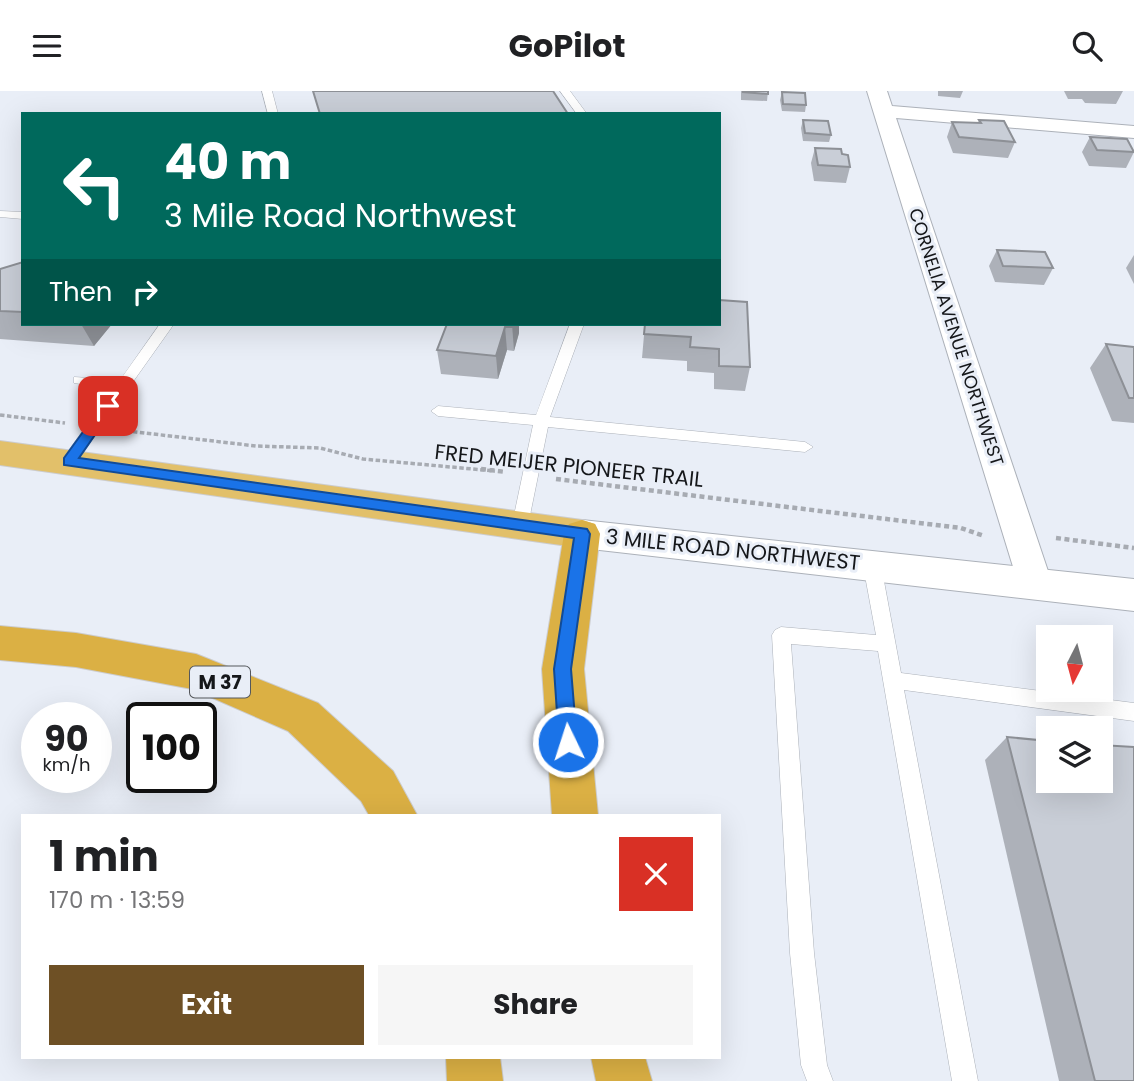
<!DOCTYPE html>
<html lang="en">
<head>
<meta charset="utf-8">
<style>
	:root { --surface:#fff; --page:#f6f6f6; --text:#202124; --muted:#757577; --accent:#6e5025 }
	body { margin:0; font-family:Poppins,sans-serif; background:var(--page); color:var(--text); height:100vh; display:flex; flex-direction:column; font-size:26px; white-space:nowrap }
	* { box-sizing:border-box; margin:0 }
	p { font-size:23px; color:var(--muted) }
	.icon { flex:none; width:38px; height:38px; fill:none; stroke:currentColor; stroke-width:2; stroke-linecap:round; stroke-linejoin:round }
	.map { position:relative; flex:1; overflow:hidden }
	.sheet { position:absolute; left:21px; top:723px; width:700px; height:245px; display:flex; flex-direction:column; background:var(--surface); border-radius:0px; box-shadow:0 7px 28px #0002 }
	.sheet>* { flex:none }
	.banner { position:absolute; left:21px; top:21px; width:700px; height:214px; border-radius:0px; box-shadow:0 7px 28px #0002; background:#00695c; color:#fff; overflow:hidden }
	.needle { width:46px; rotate:186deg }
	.tools { position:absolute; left:1036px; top:534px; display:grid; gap:14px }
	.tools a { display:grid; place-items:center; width:77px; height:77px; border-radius:0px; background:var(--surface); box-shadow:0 7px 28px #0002; font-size:35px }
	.speed { position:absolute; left:21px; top:611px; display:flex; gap:14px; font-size:35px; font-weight:700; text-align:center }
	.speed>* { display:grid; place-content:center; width:91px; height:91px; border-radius:50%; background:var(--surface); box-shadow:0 7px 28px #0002; line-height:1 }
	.speed small { font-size:18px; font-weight:400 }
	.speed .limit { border:4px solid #111; border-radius:10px; background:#fff; color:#111 }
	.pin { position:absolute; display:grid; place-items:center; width:60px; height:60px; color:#fff; margin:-30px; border-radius:14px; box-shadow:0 4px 10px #0006 }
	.me { position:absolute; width:77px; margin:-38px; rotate:356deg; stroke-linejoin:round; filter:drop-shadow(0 0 5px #0008) }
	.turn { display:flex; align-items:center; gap:24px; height:147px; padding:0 28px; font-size:32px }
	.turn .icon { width:91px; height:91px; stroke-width:2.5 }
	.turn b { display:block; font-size:49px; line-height:60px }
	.then { display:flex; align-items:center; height:66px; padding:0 28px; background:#0003; gap:14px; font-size:26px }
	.round { display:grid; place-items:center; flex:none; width:74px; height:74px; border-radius:0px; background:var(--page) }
	.overview { display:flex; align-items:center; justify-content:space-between; height:119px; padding:0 28px }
	h1 { font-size:42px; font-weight:700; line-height:52px }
	.cta { display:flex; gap:14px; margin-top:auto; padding:14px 28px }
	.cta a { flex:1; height:80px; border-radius:0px; background:var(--accent); color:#fff; font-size:28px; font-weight:700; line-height:80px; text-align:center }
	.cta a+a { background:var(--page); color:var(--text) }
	header { display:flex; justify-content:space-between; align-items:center; height:91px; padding:0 28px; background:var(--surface); font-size:32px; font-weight:700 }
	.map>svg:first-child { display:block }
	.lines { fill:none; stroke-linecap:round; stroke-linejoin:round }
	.service-casing { stroke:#acb1b9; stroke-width:1 }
	.minor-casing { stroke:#acb1b9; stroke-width:2 }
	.secondary-casing { stroke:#acb1b9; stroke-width:2 }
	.trunk-casing { stroke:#cccccd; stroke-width:2 }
	.motorway-casing { stroke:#cccccd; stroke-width:2 }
	.path-far1 { stroke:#a7abb2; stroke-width:3.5; stroke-dasharray:4.5 2.5; stroke-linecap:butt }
	.path { stroke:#a7abb2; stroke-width:4.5; stroke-dasharray:5 3.5; stroke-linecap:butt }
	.service { fill:#fff; fill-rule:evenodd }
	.minor { fill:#fff; fill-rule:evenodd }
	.secondary { fill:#fff; fill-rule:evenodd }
	.trunk { fill:#e2c06a; fill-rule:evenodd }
	.motorway { fill:#dbb044; fill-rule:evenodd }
	.wall { fill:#adb1b9 }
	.shaded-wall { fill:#8d9096 }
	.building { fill:#c9ced7; stroke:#8d9096; stroke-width:2 }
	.route { fill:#1a73e8; stroke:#114b97; stroke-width:2 }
	.labels { text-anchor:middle; stroke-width:6; stroke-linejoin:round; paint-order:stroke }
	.far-street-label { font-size:18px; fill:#15171a; stroke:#e9eef7 }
	.shield { fill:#e9eef7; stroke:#55585c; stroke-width:2 }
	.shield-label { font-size:19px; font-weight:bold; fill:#15171a }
	.street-label { font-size:21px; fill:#15171a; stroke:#e9eef7 }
</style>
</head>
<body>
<header><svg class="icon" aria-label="menu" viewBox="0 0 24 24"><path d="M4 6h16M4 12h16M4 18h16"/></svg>GoPilot<svg class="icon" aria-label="search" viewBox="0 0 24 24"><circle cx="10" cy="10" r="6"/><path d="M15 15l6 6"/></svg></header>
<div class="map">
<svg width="1134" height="990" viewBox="0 0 1134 990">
	<rect width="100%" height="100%" fill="#e9eef7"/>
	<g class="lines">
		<defs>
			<g id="service">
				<path d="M262,0H272L278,23H268Z"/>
				<path d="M560,0H570L587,23H577Z"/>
				<path d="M0,120L23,121V128L0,126Z"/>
				<path d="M160,233H174L74,374H64L61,370L64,366L113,298L74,292V286L120,289Z"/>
				<path d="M570,233H584L550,326L805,351L813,356L805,361L548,336L528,434L520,440L514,438L512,434L533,334L438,325L431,320L438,315L536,324Z"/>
				<path d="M872,467L878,469L881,474L901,582L1134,612V630L904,599L978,990H952L878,560L791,553L814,862L827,974L833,990H807L801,974L790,862L772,544L775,539L781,536L876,544L863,474L866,469Z"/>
			</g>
			<path id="minor" d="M867,0H887L892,15L1134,35V47L896,27L1052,492L1047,502L1035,506L1023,502L1018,492Z"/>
			<path id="secondary" d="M582,429L1134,488V520L582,457L569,453L564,443L569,433Z"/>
			<path id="trunk" d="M0,350L582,429L595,433L600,443L595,453L582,457L0,374Z"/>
			<g id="motorway">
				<path d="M582,429L595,433L600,443L584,578L598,724H552L542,578L564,443L569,433Z"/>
				<path d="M0,535L76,542L196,563L318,612L393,680L417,724H369L361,710L288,640L192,598L76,576L0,569Z"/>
				<path d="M446,966H500L503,990H447Z"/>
				<path d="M591,966H645L652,990H596Z"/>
			</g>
		</defs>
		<!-- service casing -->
		<use href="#service" class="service-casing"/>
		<!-- minor casing -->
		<use href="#minor" class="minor-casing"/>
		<!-- secondary casing -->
		<use href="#secondary" class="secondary-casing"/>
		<!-- trunk casing -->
		<use href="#trunk" class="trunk-casing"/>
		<!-- motorway casing -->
		<use href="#motorway" class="motorway-casing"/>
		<!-- path-far1 -->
		<g class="path-far1">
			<path d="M0,324L65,332"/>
			<path d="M119,339L256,355L320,357L363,368L495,380"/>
		</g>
		<!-- path -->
		<g class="path">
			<path d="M481,378L506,381"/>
			<path d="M556,388L961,437L984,445"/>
			<path d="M1056,447L1134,457"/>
		</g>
		<!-- service -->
		<use href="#service" class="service"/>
		<!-- minor -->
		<use href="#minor" class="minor"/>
		<!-- secondary -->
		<use href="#secondary" class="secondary"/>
		<!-- trunk -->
		<use href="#trunk" class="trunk"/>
		<!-- motorway -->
		<use href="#motorway" class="motorway"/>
	</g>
	<!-- wall -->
	<g class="wall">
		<path d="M741,0H768L767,10L741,9Z"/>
		<path d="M938,0H963L960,7L938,5Z"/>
		<path d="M1064,0H1123L1116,13L1085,12L1082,8H1068Z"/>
		<path d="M782,1L806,14L805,21L782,20L780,9Z"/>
		<path d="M803,29L831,44L829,51L803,50L801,37Z"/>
		<path d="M979,29L1015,51L1008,67L953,62L947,46L952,31L978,32Z"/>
		<path d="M1090,46L1134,61L1126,77L1089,75L1082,61Z"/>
		<path d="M815,57L842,63L850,76L846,92L814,90L811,72Z"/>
		<path d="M997,159L1053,177L1044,194L995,191L989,175Z"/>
		<path d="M1134,164V193L1126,177Z"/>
		<path d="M23,171V233H112L94,255L0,248V178Z"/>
		<path d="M447,233H519V242L514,260L507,259L498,288L441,283L437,259Z"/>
		<path d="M645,233H719L750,276L745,300L714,298V282L687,280V270L642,267Z"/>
		<path d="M1106,253L1134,256V332L1112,330L1090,277Z"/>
		<path d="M1007,646L1134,990H1059L985,669Z"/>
	</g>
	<!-- shaded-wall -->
	<g class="shaded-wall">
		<path d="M81,233H112L94,255Z"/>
		<path d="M512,233H519V242L514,260Z"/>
		<path d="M505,236L507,259L498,288L496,265Z"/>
	</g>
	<!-- building -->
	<g class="building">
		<path d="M313,0H553L568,23H320Z"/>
		<path d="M743,0H768V3L743,1Z"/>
		<path d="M782,1L805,2L806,14L783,13Z"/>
		<path d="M803,29L828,30L831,44L805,42Z"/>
		<path d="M979,29L1004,30L1015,51L959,46L952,31L981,32Z"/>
		<path d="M1090,46L1127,48L1134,61L1097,59Z"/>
		<path d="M815,57L841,58L842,63L848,64L850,76L818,74Z"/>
		<path d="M997,159L1045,161L1053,177L1003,175Z"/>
		<path d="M23,171V221L0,220V178Z"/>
		<path d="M719,209L747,211L750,276L719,275V258L690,256L691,246L644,243L645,233H719Z"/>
		<path d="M447,233H514L513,236H505L496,265L437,259Z"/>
		<path d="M1106,253L1134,256V307H1129Z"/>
		<path d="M1007,646L1048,650V690H1101V654L1134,656V990H1095Z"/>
	</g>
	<!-- route -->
	<path class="route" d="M108,310L115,315L79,367L587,438L590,443L571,578L577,651L574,657L568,659L562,657L559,651L554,578L574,447L64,374V367L104,312Z"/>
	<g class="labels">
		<!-- far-street labels -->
		<g class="far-street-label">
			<text transform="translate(956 246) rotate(72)" y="6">CORNELIA AVENUE NORTHWEST</text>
		</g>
		<!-- shield labels -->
		<rect class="shield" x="190" y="575.5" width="60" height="31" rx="5"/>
		<g class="shield-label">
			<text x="220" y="598">M 37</text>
		</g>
		<!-- street labels -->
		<g class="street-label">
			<text transform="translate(569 375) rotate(6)" y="7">FRED MEIJER PIONEER TRAIL</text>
			<text transform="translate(733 459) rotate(6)" y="7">3 MILE ROAD NORTHWEST</text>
		</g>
	</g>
</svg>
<div class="tools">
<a><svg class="needle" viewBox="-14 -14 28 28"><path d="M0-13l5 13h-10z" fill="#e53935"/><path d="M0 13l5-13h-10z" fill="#757577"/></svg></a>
<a><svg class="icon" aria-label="layers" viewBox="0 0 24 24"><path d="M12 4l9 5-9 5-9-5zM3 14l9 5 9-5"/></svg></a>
</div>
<div class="speed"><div>90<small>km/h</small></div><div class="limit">100</div></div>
<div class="pin" style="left:108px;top:315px;background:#d93025"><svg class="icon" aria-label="arrive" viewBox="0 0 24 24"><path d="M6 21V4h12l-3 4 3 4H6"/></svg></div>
<svg class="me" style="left:568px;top:651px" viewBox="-20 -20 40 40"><circle r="17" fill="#1a73e8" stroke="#fff" stroke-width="3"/><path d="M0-11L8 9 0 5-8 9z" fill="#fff"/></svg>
<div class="banner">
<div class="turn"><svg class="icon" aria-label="left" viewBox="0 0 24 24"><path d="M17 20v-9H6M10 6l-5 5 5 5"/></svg><div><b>40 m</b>3 Mile Road Northwest</div></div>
<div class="then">Then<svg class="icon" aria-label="right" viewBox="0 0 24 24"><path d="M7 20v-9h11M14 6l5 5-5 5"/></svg></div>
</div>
<section class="sheet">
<div class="overview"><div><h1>1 min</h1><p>170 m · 13:59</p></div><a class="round" style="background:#d93025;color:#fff"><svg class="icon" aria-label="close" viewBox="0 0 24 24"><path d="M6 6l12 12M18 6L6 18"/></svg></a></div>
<div class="cta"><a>Exit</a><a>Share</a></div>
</section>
</div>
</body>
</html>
